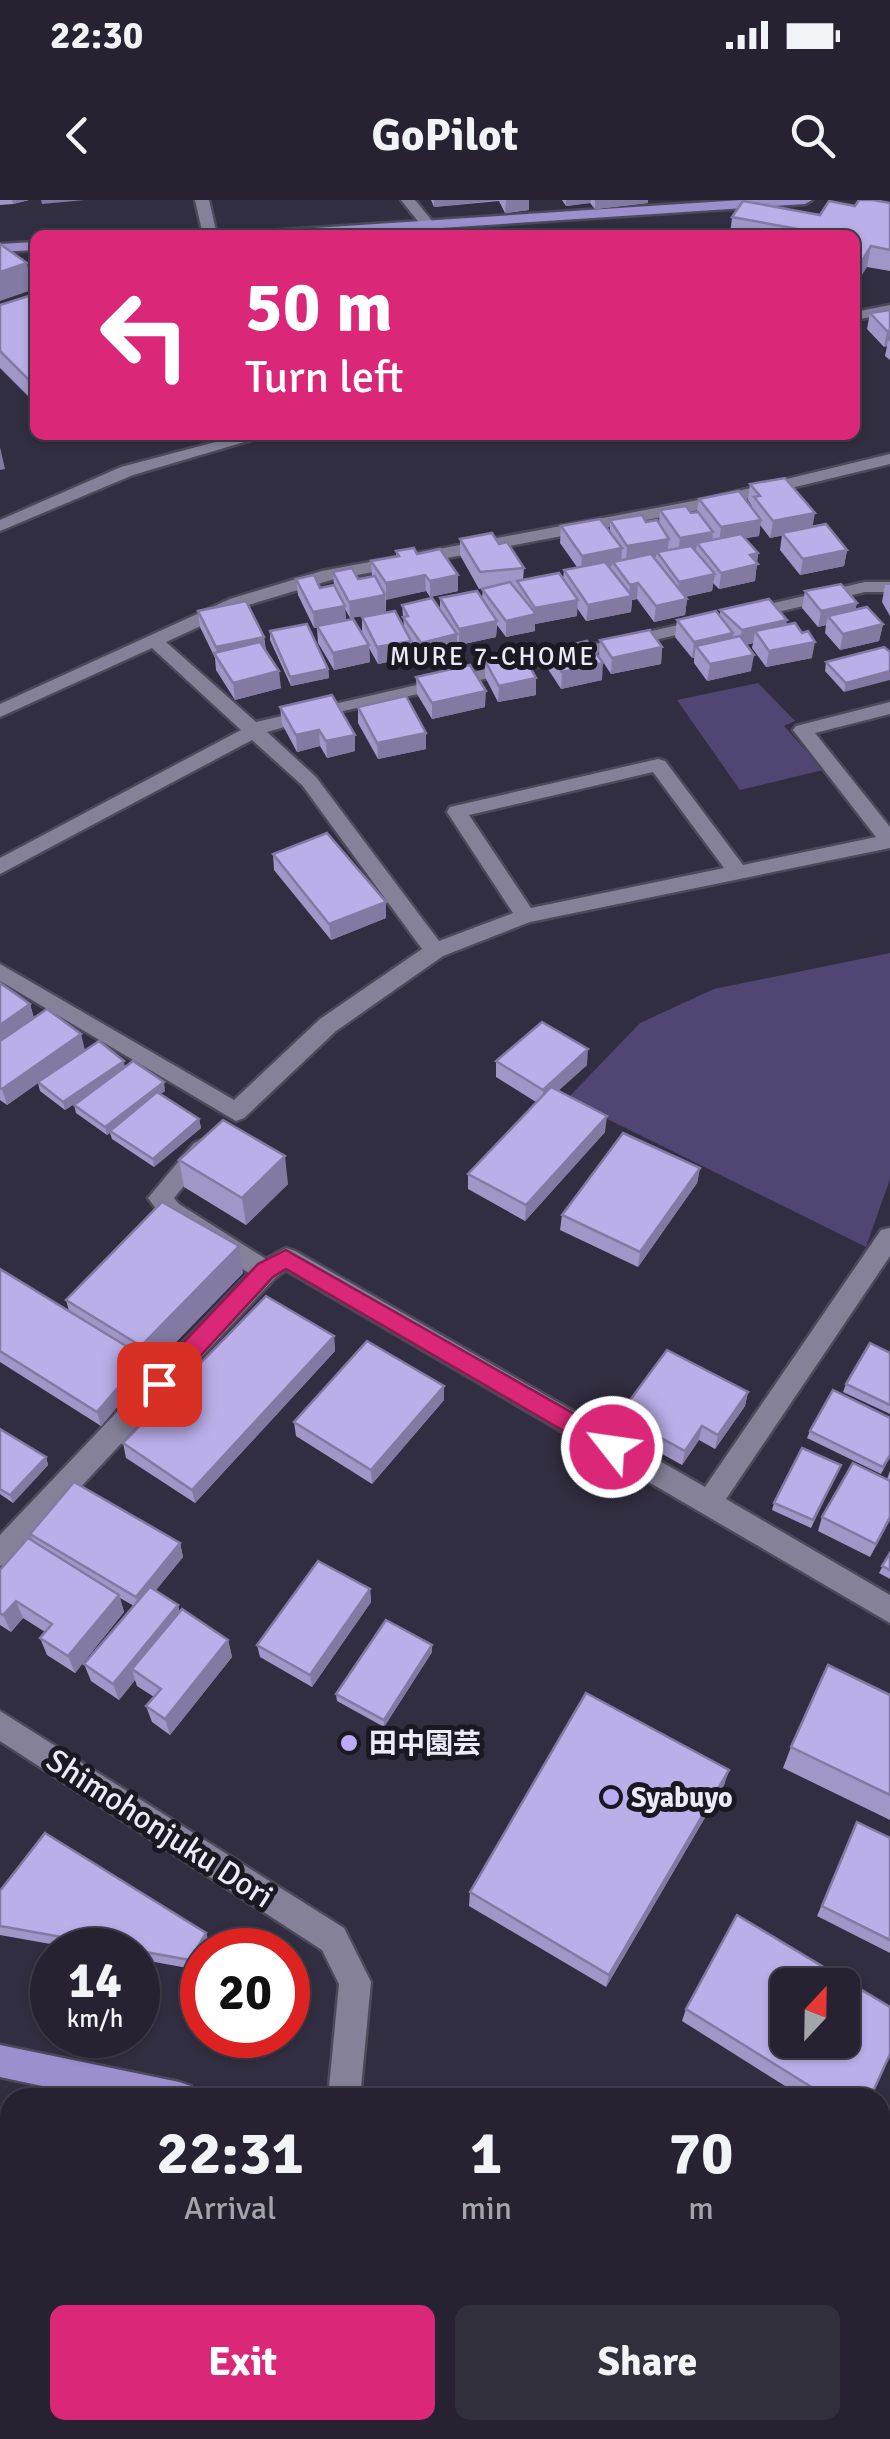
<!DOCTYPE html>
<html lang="en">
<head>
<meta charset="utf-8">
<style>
	:root { --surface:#262231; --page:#322f3d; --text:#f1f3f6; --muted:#a4a4ab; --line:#423f4d; --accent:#db2777 }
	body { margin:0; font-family:Signika,"Noto Sans JP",sans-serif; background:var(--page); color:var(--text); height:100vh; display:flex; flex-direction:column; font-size:38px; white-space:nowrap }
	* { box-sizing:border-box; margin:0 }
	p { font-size:32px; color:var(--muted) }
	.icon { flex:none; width:55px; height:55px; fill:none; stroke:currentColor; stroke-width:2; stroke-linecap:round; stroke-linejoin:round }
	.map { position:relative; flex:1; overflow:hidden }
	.drawer { position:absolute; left:0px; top:1888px; width:890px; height:352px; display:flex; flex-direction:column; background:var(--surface); border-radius:30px 30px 0 0; box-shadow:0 2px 8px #0004,0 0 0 2px var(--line) }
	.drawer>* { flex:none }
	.guide { position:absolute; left:30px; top:30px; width:830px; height:210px; border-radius:15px; box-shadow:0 2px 8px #0004,0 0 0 2px var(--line); background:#db2777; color:#fff; overflow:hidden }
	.needle { width:65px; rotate:22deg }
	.fabs { position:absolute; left:770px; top:1768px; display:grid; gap:20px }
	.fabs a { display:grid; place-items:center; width:90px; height:90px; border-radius:15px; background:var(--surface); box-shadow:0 2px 8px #0004,0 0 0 2px var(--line); font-size:50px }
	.speed { position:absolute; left:30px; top:1728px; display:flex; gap:20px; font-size:50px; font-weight:700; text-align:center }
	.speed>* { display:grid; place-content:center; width:130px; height:130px; border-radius:50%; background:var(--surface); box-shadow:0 2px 8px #0004,0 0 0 2px var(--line); line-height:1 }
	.speed small { font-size:25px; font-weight:400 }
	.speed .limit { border:15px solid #d22; background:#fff; color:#111 }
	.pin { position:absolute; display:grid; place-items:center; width:85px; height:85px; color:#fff; margin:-42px; border-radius:20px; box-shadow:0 5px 15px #0006 }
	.me { position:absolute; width:110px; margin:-55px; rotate:300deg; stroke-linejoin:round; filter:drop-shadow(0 0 8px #0008) }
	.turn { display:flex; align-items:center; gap:35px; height:210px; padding:0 50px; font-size:45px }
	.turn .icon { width:130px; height:130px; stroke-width:2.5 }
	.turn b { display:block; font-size:70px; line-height:85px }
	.eta { display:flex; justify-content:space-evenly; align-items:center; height:170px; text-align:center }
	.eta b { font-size:60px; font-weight:800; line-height:70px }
	.button { display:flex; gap:20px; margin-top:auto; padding:20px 50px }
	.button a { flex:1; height:115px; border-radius:15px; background:var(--accent); color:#fff; font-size:40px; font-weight:800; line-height:115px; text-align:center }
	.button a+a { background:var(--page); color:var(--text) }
	.status { display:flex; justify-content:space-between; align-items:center; height:70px; padding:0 50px; background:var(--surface); direction:ltr }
	.status svg { height:28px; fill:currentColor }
	header { display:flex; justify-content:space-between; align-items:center; height:130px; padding:0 50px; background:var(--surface); font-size:45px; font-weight:800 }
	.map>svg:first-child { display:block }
	.green { fill:#514673 }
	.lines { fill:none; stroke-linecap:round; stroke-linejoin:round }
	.minor-casing { stroke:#4c495a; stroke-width:5 }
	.major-casing { stroke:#4c495a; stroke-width:5 }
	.minor { fill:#858198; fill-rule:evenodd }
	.major { fill:#9c8fcd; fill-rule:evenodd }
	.wall { fill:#a196c8 }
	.shaded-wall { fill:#837aa3 }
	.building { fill:#bbafe9; stroke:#837aa3; stroke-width:2.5; fill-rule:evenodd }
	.route { fill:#db2777; stroke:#8e194d; stroke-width:2.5 }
	.poi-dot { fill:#bbaaf6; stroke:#1a1821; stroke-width:4 }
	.labels { text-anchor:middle; stroke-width:10; stroke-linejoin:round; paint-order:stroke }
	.far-neighbourhood-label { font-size:25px; letter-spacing:2.5px; fill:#eceaf7; stroke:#1a1821 }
	.poi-label { font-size:28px; font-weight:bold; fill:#eceaf7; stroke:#1a1821; text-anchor:start }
	.near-street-label { font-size:32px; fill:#eceaf7; stroke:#1a1821 }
</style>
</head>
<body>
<div class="status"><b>22:30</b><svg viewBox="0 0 49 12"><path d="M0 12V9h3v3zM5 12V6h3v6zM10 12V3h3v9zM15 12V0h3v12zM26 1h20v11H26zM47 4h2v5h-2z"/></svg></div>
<header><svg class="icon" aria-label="back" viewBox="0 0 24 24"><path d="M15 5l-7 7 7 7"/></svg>GoPilot<svg class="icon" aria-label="search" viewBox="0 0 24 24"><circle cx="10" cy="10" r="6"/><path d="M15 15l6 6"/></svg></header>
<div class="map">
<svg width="890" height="2239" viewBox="0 0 890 2239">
	<rect width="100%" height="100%" fill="#322e41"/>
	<!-- green -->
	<g class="green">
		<path d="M758,483L795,521L784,526L823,570L740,590L677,500Z"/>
		<path d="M890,753V979L866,1047L567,899L640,823L714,789Z"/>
	</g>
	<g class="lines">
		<defs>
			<g id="minor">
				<path d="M195,0H209L217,35H203Z"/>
				<path d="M401,0H415L437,27L435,30H425Z"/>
				<path d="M890,105V113L855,120V112Z"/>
				<path d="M242,235H268L133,275L0,331V320L121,267Z"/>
				<path d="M890,254V264L709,308L331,380L242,407L166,442L256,522L865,382H890V392H865L330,514L267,532L316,577L439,741L513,713L447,612L450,607L658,559L665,561L743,665L876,637L793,530L796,526L890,502V514L815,533L890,627V648L530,722L443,756L336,831L244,918L236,921L0,781V764L234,900L320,819L422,749L302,585L252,540L0,674V658L241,530L152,448L0,517V504L230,399L322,371L709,298ZM653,572L724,668L531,708L469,615Z"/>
				<path d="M202,940L214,949L174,998L179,1004L266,1059L286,1048L295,1051L705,1287L881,1030L890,1028V1056L726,1299L890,1395V1423L286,1070L275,1078L10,1363L0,1366V1335L249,1073L163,1018L148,998L194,943Z"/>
				<path d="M0,1511L344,1728L371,1782L360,1898H328L339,1784L322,1750L0,1541Z"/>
			</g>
			<g id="major">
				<path d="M741,0H812L805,4L333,35H261L268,31Z"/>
				<path d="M35,42V50L0,52V44Z"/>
				<path d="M0,1845L179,1882L191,1886L195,1898H98L0,1877Z"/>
				<path d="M0,1963L10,1966V2000L0,1997Z"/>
				<path d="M880,2035L890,2037V2071L880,2069Z"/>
				<path d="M880,2178L890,2180V2216L880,2214Z"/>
			</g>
		</defs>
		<!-- minor casing -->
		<use href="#minor" class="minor-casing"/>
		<!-- major casing -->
		<use href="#major" class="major-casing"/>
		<!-- minor -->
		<use href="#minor" class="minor"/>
		<!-- major -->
		<use href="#major" class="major"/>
	</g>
	<!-- wall -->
	<g class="wall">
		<path d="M0,0H29L13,4L0,5Z"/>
		<path d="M431,0H529V10L505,13L499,1L434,7Z"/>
		<path d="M562,0H648V3L595,9L590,3L566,6Z"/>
		<path d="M890,3V71L867,67L855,35H730L732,17L820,15L855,6Z"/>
		<path d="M35,94V203L0,168V105Z"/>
		<path d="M890,110V160L885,156L887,146L884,147L867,129L870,113Z"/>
		<path d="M750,284L847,350L844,366L800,375L780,350L782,335L770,338L760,325L759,336L745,338L758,353L755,381L719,389L713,383L712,391L685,397L687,399L685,415L654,422L637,399L632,400L631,412L586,421L577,408V416L535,424V431L506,437L497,425L496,437L459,445L457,442V451L421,459L411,444V457L378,464L369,448L370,462L334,470L318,443L317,428H314L298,395L296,379L320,388L334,385L333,372L358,379L372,376L371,361L396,356V351L417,354L458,391L430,397L426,391L386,399V412L350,418L345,409L346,420L362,433V417L404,427L402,405L440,409V398H482L483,388L479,389L460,355V339L499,344L524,368L523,380L563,379L564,370L577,367L560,343L561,326L610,331V320L659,323L660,310L691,313L697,312L699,299L752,308V306L748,300Z"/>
		<path d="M885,385H890V416L882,402Z"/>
		<path d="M805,391L857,403L855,410L883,424L879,441L840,450L825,433L826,425L818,427L802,408Z"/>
		<path d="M720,410L786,425L812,458L766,467L752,448L753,443L746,445L751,471L707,481L694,463V458H692L675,437L677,420L720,416Z"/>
		<path d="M198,411L264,437L266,450L281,488L235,500L216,470L215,458L200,427Z"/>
		<path d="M270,431L328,469L329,478L291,486L270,440Z"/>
		<path d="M600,440L662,447L661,464L611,474L599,456Z"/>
		<path d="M884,447L844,492L825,471L826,462Z"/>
		<path d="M547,450L602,480L561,489L546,466Z"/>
		<path d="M485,461L536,478V495L498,502L485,477Z"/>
		<path d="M416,477L485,507L432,519L417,494Z"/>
		<path d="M280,507L355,535V551L327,558L320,546L297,552L282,524Z"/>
		<path d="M358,507L426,533V549L378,559L358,523Z"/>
		<path d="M273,654L386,702V718L331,740L274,670Z"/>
		<path d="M0,783L30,804L34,818L85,850L59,868L125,867L165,891L160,894L199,919L201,928L154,967L112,939L110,933L107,935L76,913L74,905L77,902L65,910L40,891L38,883L7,905L0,900Z"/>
		<path d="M496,861L587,865L558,891L605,932L525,1021L468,989V974L536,902L496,877Z"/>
		<path d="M179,960L288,984L246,1025L184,987Z"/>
		<path d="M700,968L697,983L638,1067L560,1030L562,1015Z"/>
		<path d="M0,1069L69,1111L66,1100L243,1073L147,1172L101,1226L0,1162Z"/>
		<path d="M334,1136L335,1151L195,1303L126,1258L123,1243Z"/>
		<path d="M890,1153V1214L843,1192L846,1184Z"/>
		<path d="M748,1192L745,1206L715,1249L699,1240L682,1265L617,1229L619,1215Z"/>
		<path d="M444,1200L372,1284L296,1236L294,1222Z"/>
		<path d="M890,1218V1257L881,1274L807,1238L810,1231Z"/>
		<path d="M0,1229L46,1257L48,1265L13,1303L0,1294Z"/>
		<path d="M841,1265L811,1328L772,1310L774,1303Z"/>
		<path d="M890,1271V1320L870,1357L818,1331L822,1317L887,1279Z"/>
		<path d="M30,1334L180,1343L183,1357L155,1391L178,1405L179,1412L228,1440L232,1457L170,1535L152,1522L146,1506L154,1497L137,1486L135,1480L119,1500L91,1481L84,1464L134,1406L120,1398L124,1412L75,1473L47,1455L40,1438L45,1432L23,1418L11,1432L0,1425V1370L33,1341Z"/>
		<path d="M890,1353V1379L879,1373Z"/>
		<path d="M370,1389L371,1402L312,1487L260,1457L257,1445Z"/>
		<path d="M432,1452L384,1527L337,1501L336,1494Z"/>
		<path d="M890,1495V1620L783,1568L791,1547Z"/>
		<path d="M729,1570L724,1585L606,1787L469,1706L470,1692Z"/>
		<path d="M857,1622L890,1638V1753L817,1716Z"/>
		<path d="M0,1691L206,1733L209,1743L202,1750V1754L193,1769L138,1759V1750H84L0,1735Z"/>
		<path d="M686,1809L870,1898H804L682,1821Z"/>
	</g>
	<!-- shaded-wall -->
	<g class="shaded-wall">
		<path d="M12,0H29L13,4Z"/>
		<path d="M41,0H85L42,4Z"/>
		<path d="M434,0H499L434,7Z"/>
		<path d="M506,0H529V10L505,13Z"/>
		<path d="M566,0H591L590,3L566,6Z"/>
		<path d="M595,0H648V3L595,9Z"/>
		<path d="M871,46L867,67L855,86V72Z"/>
		<path d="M27,63L32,90L0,101V72Z"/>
		<path d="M887,131H890V142L888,140L887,146L884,147Z"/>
		<path d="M71,235H88L72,240Z"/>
		<path d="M0,247L5,269L0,270Z"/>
		<path d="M815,313L812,330L770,338L773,321Z"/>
		<path d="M761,320L759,336L719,343L721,327Z"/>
		<path d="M713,332L711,349L697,343L696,351L678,354L680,338Z"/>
		<path d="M669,339L667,355L657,352L656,357L626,362L627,346Z"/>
		<path d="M622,348L621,364L613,362L612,366L581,373L582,356Z"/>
		<path d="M847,350L844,366L800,375L803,359Z"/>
		<path d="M758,353L755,381L719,389L721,373L750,355Z"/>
		<path d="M715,374L712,391L677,398L679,382Z"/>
		<path d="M425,375L426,391L386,400V383Z"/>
		<path d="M458,375V391L430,397V381Z"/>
		<path d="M638,383L637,399L632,400L631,412L586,421L588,405L629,396L630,385Z"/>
		<path d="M385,395L386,412L350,418L349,402Z"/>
		<path d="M687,399L685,415L654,422L656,406Z"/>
		<path d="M578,400L577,416L535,424V431L506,437V421L535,414V408Z"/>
		<path d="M857,403L853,420L828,416L826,425L818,427L821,411Z"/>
		<path d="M345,406L346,422L314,428L313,412Z"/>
		<path d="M787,420L784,436L755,431L753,443L739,446L742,430Z"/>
		<path d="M497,421L496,437L459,445V429Z"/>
		<path d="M883,424L879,441L840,450L843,434Z"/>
		<path d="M733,433L731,450L696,446L694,458H692L694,442Z"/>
		<path d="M457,434V451L421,459V443Z"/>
		<path d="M264,437L266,454L217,457L216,447Z"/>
		<path d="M411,441V457L378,464L377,447Z"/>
		<path d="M815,442L812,458L766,467L769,451Z"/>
		<path d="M369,445L370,462L334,470L333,453Z"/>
		<path d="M662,447L661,464L611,474L612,458Z"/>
		<path d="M754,455L751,471L707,481L710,464Z"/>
		<path d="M603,463L602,480L561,489L562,472Z"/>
		<path d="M328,469L329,478L291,486L290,477Z"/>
		<path d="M279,471L281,488L235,500L233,483Z"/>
		<path d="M890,471V480L844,492L846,483Z"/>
		<path d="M536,478V495L498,502L499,486Z"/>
		<path d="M486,491L485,507L432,519V503Z"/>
		<path d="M319,530L320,546L297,552L296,535Z"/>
		<path d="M426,533V549L378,559L377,543Z"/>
		<path d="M355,535V551L327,558L326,541Z"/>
		<path d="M386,702V718L331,740L329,724Z"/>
		<path d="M30,804L34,820L0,844V825Z"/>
		<path d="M81,834L85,850L7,905L2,889Z"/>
		<path d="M588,849L587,865L542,905L543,890Z"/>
		<path d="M124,861L125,869L65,910L63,902Z"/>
		<path d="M164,882L165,891L107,935L105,927Z"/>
		<path d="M607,916L605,932L525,1021L526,1005Z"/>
		<path d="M199,919L201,928L154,967L153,959Z"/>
		<path d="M285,956L288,984L246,1025L242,998Z"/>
		<path d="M700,968L697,983L638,1067L640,1052Z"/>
		<path d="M239,1046L243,1073L147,1172L141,1146Z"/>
		<path d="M334,1136L335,1151L195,1303L192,1290Z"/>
		<path d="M144,1157L147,1172L101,1226L97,1212Z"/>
		<path d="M444,1186V1200L372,1284L371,1270Z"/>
		<path d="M748,1192L745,1206L715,1249L718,1235Z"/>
		<path d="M702,1226L699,1240L682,1265L685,1251Z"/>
		<path d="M46,1257L48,1265L13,1303L10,1295Z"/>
		<path d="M890,1317V1320L870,1357L876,1344Z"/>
		<path d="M180,1343L183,1357L140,1410L136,1397Z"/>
		<path d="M370,1389L371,1402L312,1487L310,1475Z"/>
		<path d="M119,1395L124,1412L75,1473L68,1456Z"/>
		<path d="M16,1401L23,1418L11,1432L3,1415Z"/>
		<path d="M178,1405L182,1423L132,1469L135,1480L119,1500L113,1484Z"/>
		<path d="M228,1440L232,1457L170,1535L165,1519Z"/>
		<path d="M432,1445V1452L384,1527V1520Z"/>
		<path d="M729,1570L724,1585L606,1787L609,1775Z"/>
		<path d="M206,1733L209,1743L205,1750H202V1754L193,1769L190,1760Z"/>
		<path d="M61,2230H71L68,2239H59Z"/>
	</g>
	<!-- building -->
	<g class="building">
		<path d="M859,0H873L890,3V50L871,46L855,72V35H831L732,17L743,1L820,15L829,1L855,6Z"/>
		<path d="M132,31L138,35H120Z"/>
		<path d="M0,44L27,63L0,72Z"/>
		<path d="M35,94V186L0,151V105Z"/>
		<path d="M890,110V131H887L870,113Z"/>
		<path d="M785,278L815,313L773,321L754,297L760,296L750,284Z"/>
		<path d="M739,291L761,320L721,327L699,299Z"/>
		<path d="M686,306L691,313L698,312L713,332L680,338L660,310Z"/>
		<path d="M642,315L646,322L657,320L669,339L627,346L610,320Z"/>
		<path d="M600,319L622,348L582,356L561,326Z"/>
		<path d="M826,324L847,350L803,359L782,333Z"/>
		<path d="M492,333L499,344L507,342L524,368L480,372L460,339Z"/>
		<path d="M741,334L758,353L750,355L758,364L721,373L697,343Z"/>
		<path d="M691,346L715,374L679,382L657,352Z"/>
		<path d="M414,348L417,354L440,349L458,375L430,381L425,375L386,383L371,361L399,356L396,351Z"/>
		<path d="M651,354L687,399L656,406L638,383L630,385L613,362Z"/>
		<path d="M605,362L632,396L588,405L564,370Z"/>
		<path d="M352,368L358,379L375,376L385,395L349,402L333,372Z"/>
		<path d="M559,373L578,400L535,408L517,381Z"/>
		<path d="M314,375L320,388L334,385L345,406L313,412L296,379Z"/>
		<path d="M510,382L536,414L506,421L482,389Z"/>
		<path d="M841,384L857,403L821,411L805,391Z"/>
		<path d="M477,391L497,421L459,429L440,398Z"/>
		<path d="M432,398L457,434L421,443L403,417L408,416L402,405Z"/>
		<path d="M769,399L787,420L742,430L720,410Z"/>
		<path d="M246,401L264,437L216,447L198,411Z"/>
		<path d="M867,407L883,424L843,434L828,416Z"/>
		<path d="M395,411L411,441L377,447L362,417Z"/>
		<path d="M716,411L733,433L694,442L677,420Z"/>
		<path d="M353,419L369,445L333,453L317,426Z"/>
		<path d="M795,423L802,433L808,431L815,442L769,451L755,431Z"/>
		<path d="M307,424L328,469L290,477L270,431Z"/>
		<path d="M650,430L662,447L612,458L600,440Z"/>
		<path d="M740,436L754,455L710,464L696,446Z"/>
		<path d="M587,441L603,463L562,472L547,450Z"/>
		<path d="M260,442L279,471L233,483L214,453Z"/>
		<path d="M884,447L890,452V471L846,483L826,462Z"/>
		<path d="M523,454L536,478L499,486L485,461Z"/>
		<path d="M470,465L486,491L432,503L416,477Z"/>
		<path d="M332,495L355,535L326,541L319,530L296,535L280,507Z"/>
		<path d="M406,496L426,533L377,543L358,507Z"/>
		<path d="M327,633L386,702L329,724L273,654Z"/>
		<path d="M0,783L30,804L0,825Z"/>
		<path d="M47,809L81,834L2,889L0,888V841Z"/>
		<path d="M542,822L588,849L543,890L496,861Z"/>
		<path d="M99,841L124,861L63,902L38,882Z"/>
		<path d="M133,861L164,882L105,927L74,905Z"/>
		<path d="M551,887L607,916L526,1005L468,974Z"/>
		<path d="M157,892L199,919L153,959L110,931Z"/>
		<path d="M223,920L285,956L242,998L179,960Z"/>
		<path d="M623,933L700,968L640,1052L562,1015Z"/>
		<path d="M162,1002L239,1046L141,1146L66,1100Z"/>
		<path d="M0,1069L144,1157L97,1212L0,1151Z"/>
		<path d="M266,1096L334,1136L192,1290L123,1243Z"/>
		<path d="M367,1141L444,1186L371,1270L294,1222Z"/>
		<path d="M870,1143L890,1153V1205L846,1184Z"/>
		<path d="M667,1150L748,1192L718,1235L702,1226L685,1251L619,1215Z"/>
		<path d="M833,1190L890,1218V1255L883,1267L810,1231Z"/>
		<path d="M0,1229L46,1257L10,1295L0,1289Z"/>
		<path d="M802,1248L841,1265L813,1320L774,1303Z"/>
		<path d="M853,1263L890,1281V1317L876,1344L822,1317Z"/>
		<path d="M74,1282L180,1343L136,1397L30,1334Z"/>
		<path d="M28,1338L119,1395L68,1456L40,1438L52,1424L16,1401L3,1415L0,1413V1370Z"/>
		<path d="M890,1353V1370L882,1366Z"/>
		<path d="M318,1361L370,1389L310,1475L257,1445Z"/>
		<path d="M150,1387L178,1405L113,1484L84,1464Z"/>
		<path d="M182,1409L228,1440L165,1519L146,1506L161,1489L132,1469Z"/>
		<path d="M386,1420L432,1445L384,1520L336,1494Z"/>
		<path d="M828,1465L890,1495V1595L791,1547Z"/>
		<path d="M586,1493L729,1570L609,1775L470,1692Z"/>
		<path d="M857,1622L890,1638V1740L822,1706Z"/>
		<path d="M45,1633L206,1733L190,1760L0,1726V1691Z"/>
		<path d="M737,1715L890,1807V1854L870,1898H829L686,1809ZM788,1785H842V1840H788Z"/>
		<path d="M0,2168L10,2170V2230H61L59,2239H0Z"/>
	</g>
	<!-- route -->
	<path class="route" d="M286,1050L620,1240L623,1247L620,1254H603L286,1069L273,1077L168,1191H151V1177L258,1064Z"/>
	<!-- markers -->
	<g class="poi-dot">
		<circle cx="349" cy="1543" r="10"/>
		<circle cx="611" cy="1597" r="10"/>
	</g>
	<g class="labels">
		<!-- far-neighbourhood labels -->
		<g class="far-neighbourhood-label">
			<text x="493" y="465">MURE 7-CHOME</text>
		</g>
		<!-- poi labels -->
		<g class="poi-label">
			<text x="369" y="1553">田中園芸</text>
			<text x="631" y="1607">Syabuyo</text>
		</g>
		<!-- near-street labels -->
		<g class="near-street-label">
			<text transform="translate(160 1628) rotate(33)" y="11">Shimohonjuku Dori</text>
		</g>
	</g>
</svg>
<div class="fabs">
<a><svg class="needle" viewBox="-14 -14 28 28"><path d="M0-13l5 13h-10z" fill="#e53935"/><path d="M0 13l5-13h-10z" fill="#a4a4ab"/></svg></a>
</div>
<div class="speed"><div>14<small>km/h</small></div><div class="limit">20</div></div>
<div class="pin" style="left:159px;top:1184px;background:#d93025"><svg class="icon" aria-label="arrive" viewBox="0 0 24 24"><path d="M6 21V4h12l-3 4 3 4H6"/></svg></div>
<svg class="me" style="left:612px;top:1247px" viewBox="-20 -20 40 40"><circle r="17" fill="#db2777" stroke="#fff" stroke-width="3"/><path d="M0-11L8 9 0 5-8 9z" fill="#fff"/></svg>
<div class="guide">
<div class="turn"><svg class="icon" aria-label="left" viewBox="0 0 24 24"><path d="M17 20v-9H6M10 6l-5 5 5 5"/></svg><div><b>50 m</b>Turn left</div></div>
</div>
<section class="drawer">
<div class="eta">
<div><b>22:31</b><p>Arrival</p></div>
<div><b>1</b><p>min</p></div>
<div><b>70</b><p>m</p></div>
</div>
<div class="button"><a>Exit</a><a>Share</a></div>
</section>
</div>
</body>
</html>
